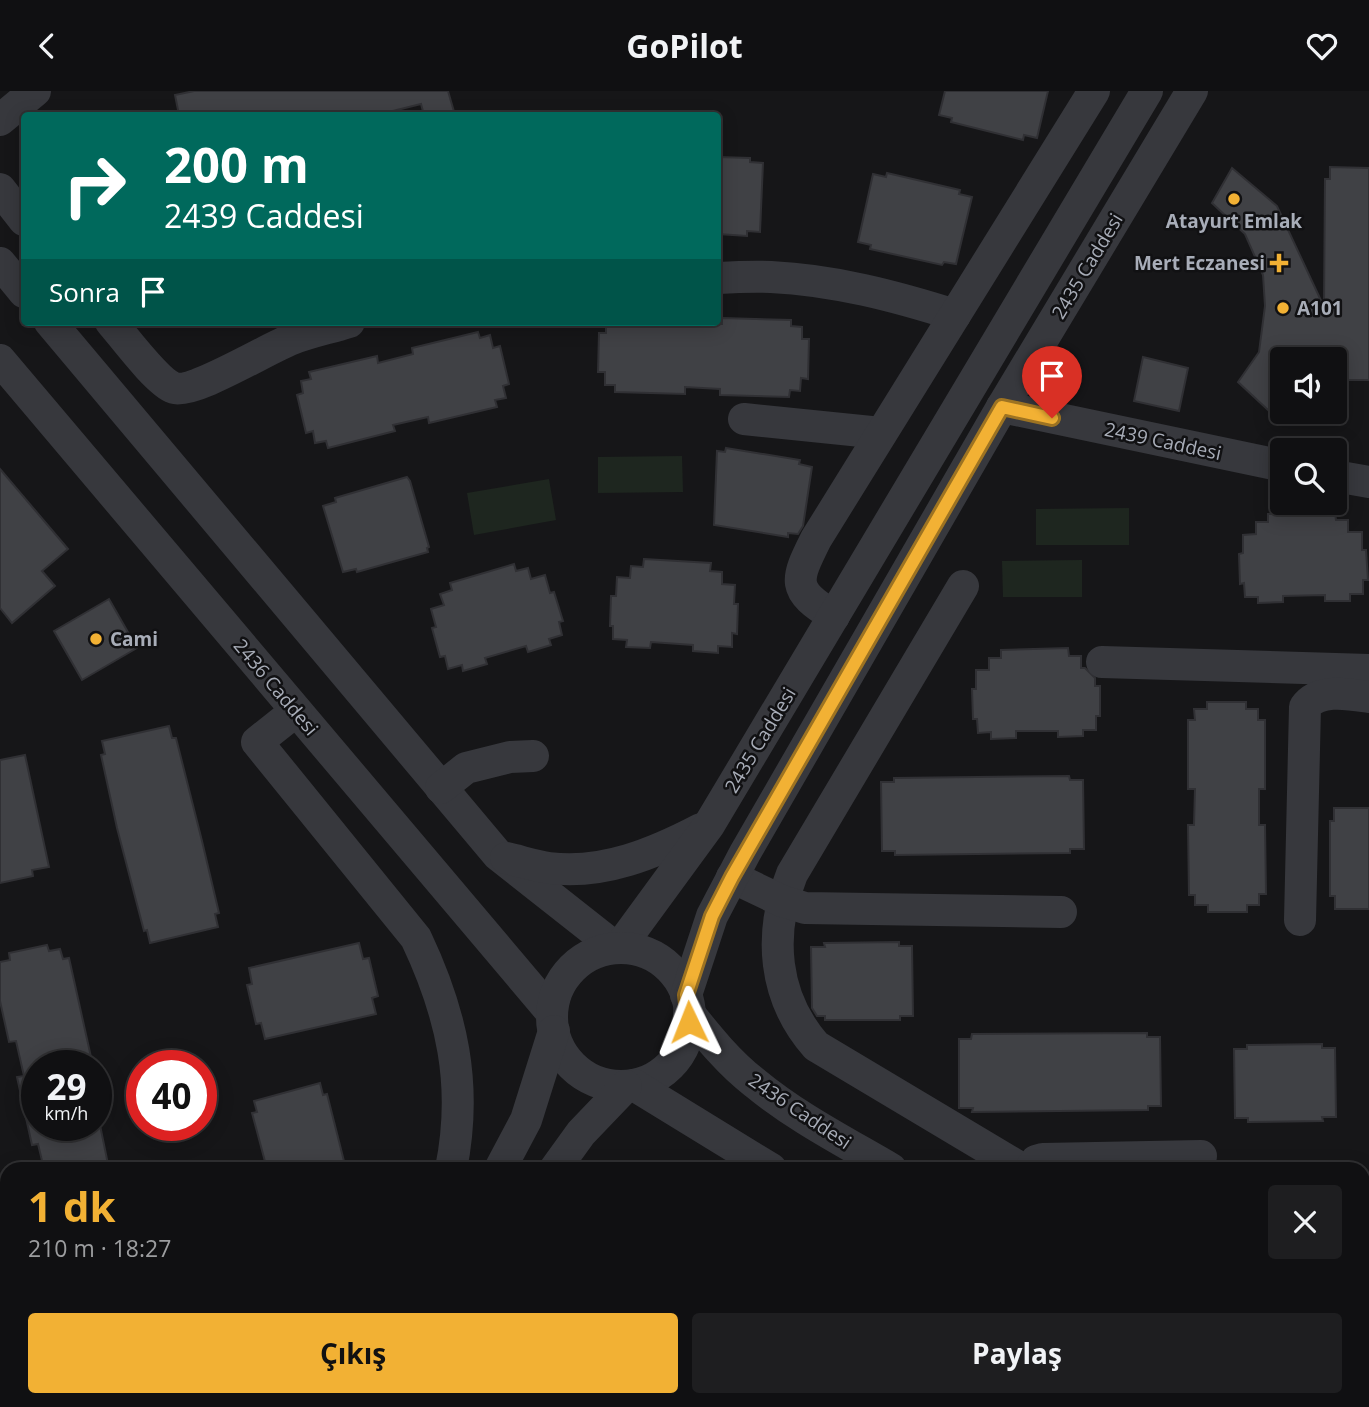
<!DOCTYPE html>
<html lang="tr">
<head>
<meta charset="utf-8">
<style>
	:root { --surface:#101012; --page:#1e1e20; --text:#f1f3f6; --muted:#9c9d9f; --line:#303032; --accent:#f2b134 }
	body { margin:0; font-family:"Open Sans",sans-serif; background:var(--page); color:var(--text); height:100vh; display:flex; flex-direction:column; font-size:26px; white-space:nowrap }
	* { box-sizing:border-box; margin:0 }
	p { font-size:23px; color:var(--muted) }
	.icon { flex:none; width:38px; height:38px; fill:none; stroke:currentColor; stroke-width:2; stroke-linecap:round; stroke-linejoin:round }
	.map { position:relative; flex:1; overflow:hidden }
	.drawer { position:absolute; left:0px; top:1071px; width:1370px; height:245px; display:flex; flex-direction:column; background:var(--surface); border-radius:21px 21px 0 0; box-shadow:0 4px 18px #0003,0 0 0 2px var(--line) }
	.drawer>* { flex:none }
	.hud { position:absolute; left:21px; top:21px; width:700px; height:214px; border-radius:7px; box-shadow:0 4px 18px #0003,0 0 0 2px var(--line); background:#00695c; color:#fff; overflow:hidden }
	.controls { position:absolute; left:1270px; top:256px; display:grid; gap:14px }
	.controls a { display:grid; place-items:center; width:77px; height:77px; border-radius:7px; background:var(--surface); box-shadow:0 4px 18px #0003,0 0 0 2px var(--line); font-size:35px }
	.speed { position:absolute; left:21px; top:959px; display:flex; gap:14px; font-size:35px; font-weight:700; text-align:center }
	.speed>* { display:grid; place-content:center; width:91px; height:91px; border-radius:50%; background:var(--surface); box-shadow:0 4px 18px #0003,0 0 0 2px var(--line); line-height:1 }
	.speed small { font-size:18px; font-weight:400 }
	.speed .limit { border:10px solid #d22; background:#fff; color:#111 }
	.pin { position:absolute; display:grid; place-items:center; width:60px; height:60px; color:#fff; margin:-72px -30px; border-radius:50% 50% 50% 0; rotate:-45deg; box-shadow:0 0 7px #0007 }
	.pin .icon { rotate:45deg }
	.me { position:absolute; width:77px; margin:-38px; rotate:358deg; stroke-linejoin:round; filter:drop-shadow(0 0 5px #0008) }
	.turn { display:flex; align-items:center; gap:24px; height:147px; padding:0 28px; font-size:32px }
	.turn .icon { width:91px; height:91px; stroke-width:2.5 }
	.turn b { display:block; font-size:49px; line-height:60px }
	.then { display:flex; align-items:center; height:66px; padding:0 28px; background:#0003; gap:14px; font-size:26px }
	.round { display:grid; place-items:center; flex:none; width:74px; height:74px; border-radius:7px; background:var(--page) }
	.summary { display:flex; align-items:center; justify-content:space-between; height:119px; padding:0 28px }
	h1 { font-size:42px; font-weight:700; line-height:52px; color:var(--accent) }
	.action { display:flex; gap:14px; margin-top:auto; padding:14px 28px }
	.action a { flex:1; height:80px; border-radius:7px; background:var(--accent); color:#111; font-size:28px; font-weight:700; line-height:80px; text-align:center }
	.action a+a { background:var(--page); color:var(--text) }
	header { display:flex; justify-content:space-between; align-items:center; height:91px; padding:0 28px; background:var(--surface); font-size:32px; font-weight:700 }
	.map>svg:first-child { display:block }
	.green { fill:#1e261f }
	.building { fill:#404145; stroke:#303034; stroke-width:2 }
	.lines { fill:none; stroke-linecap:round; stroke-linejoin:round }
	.minor { stroke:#37383d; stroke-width:32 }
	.route-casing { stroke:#9d7322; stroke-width:18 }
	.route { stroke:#f2b134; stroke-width:12 }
	.poi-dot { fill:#f2b134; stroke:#111113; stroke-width:2.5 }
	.labels { text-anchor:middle; stroke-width:5; stroke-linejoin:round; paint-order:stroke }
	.poi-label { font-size:19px; font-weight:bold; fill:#a8adb8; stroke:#111113; text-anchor:start }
	.street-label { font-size:19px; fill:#a8adb8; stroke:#111113 }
</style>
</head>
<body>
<header><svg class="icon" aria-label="back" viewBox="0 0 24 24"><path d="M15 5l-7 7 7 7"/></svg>GoPilot<svg class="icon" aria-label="heart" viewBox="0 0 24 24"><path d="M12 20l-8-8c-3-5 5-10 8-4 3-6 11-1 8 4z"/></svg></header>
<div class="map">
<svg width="1369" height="1316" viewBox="0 0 1369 1316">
	<rect width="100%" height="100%" fill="#161618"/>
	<!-- green -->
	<g class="green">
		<path d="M682,365L683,401L598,402V366Z"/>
		<path d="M549,388L556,429L474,444L467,402Z"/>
		<path d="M1129,417V454H1036V418Z"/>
		<path d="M1082,469V506H1003L1002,470Z"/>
	</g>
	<!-- building -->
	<g class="building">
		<path d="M194,0H448L455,24H424L421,13L385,22L386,24H179L175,4Z"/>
		<path d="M945,0H1048L1037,47L1024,44L1023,49L951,31L952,27L939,24Z"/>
		<path d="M718,66L750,67V71L763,72L760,141L747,140V145L718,143Z"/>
		<path d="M1330,76L1369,77V289H1335V268H1283V298L1268,319L1238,291L1259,261L1265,215L1263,184L1245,143L1212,112L1232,77L1277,115L1324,216L1325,88H1330Z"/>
		<path d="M887,82L960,99L959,103L972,106L956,173L944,171L942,174L870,158L871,154L858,151L873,83L886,86Z"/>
		<path d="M722,227L791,229V235L802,236V248H809L808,288L801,287L800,300L790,299L789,306L720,304V298L685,296V303L615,301V294H605V281H598L599,242H606V231L722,233Z"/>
		<path d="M478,241L480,247L490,244L493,257L500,255L509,293L503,295L506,307L495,309L497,316L429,332L428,326L393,334L395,340L328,357L326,350L315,352L313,340L306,342L297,304L303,302L301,290L311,288L309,281L377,265L378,272L413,263L412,257Z"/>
		<path d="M1143,266L1188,277L1179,320L1134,310Z"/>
		<path d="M726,357L800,369L799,373L812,376L803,435L798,443L788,442V446L714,434L717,360L725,361Z"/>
		<path d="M0,378L68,458L42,480L55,495L12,532L0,517Z"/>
		<path d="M407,386L410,390L429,456L427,457L428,461L357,481L356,478L343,481L323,415L336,411L335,407Z"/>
		<path d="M1335,422L1336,429H1348V441H1362V459H1366L1368,489H1363V503H1350V510H1325V504L1283,505V511L1258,512V506H1245L1244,492L1240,493L1239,463L1243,462V444L1256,443V431H1268V423Z"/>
		<path d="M644,468L711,472L710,480L722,481V493L735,494L734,513H738L737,543L732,542V556L718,555V562L693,560V554L651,551L650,557L626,556L627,549L613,548V535H610L611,505H616L617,486L630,487L631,475L643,476Z"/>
		<path d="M514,473L516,480L528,477L531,488L545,484L550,502L554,501L563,530L559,531L562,544L549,548L551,554L528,561L526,555L485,567L487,573L463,580L462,574L448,578L445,565L440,566L432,537L436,536L431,518L444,514L440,503L452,499L450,492Z"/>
		<path d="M109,508L137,557L82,589L54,540Z"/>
		<path d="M1068,557L1069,565H1081V577H1085L1095,587V595H1100V625H1096V639H1083V645L1058,646V640H1016V647L991,648V641L978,642L977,628H973L972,598H976V579H989V567H1001V559Z"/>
		<path d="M1207,611H1246V618H1258V629H1265V698H1259V734H1265L1266,803H1259V814H1247V821H1208V814H1195V804H1189L1188,734H1194L1195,698H1188V629H1195L1194,618H1207Z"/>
		<path d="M169,635L172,647H176L202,750L219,822L215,823L218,836L150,852L147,839L144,840L117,737L101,664L105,663L102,650Z"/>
		<path d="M25,664L49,776L32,779L33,785L0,792V669Z"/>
		<path d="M1069,685L1070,689H1083L1084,758H1070V762L895,764V760H882L881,691H894V687Z"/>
		<path d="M1334,717H1369V818H1335V805H1330V730H1334Z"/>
		<path d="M899,851V855H912L913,925H900V929H825V925H817L812,917L811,856H825L824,852Z"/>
		<path d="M359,852L363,868L369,867L378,905L372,907L376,923L265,948L261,932L256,933L247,894L252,893L249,877Z"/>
		<path d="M47,854L49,860L60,858L63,868L69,867L93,975H37V1034H100L109,1078H44L38,1053L32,1054L17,986L24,985L16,950L9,951L0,910V871L10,869L9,862Z"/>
		<path d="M1147,942V946H1160L1161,1015H1148V1019L972,1021L973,1017H959V948H971L972,943Z"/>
		<path d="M1322,953V957H1335L1336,1026H1322L1323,1030L1248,1031V1027H1235L1234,958H1247V954Z"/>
		<path d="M320,992L323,1004L327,1003L346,1078H267L252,1022L257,1021L254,1010Z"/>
	</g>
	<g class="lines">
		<!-- minor -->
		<g class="minor">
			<path d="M0,29L35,0"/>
			<path d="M0,98L24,129"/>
			<path d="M0,172L24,201"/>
			<path d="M718,187C735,186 753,185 771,186C834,189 895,205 955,224"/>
			<path d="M50,231L498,764L616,857"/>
			<path d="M111,231C124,246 157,291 174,297C194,303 268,257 292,248C310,241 330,237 349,231"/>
			<path d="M0,269L552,922"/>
			<path d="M1002,316L1283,375"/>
			<path d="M744,328L881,342"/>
			<path d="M1335,385L1369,391"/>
			<path d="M963,495L792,783C768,843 773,906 816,955L1022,1078"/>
			<path d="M834,525C791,499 795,490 816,448L1094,0"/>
			<path d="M1102,571L1369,579"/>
			<path d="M296,620L257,651L416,847C452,923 468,994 451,1078"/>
			<path d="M441,697L466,677L510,666L533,665"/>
			<path d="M506,767C520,770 535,775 549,777C603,784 655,762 701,738"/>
			<path d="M732,786L782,810L805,817L1061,821"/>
			<path d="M1300,829L1305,616C1318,597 1349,603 1369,606"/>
			<path d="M619,857L709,734L1147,0"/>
			<circle cx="621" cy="926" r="69"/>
			<path d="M686,904L712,825L745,762L1002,316L1192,0"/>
			<path d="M689,922C709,947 729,972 755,992C796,1026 845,1051 891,1078"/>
			<path d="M634,994L771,1078"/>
			<path d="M500,1078L526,1029L554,940"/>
			<path d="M555,1078L581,1042L626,995"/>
			<path d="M1030,1078L1036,1070L1043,1068L1201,1065"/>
			<path d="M0,1151L7,1160"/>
			<path d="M0,1207L7,1216"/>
			<path d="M1363,1259H1369"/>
			<path d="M79,1309L84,1316"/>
			<path d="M123,1309L128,1316"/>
			<path d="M1159,1309L1170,1316"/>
			<path d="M1293,1309L1305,1316"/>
			<path d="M35,1316L37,1309"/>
			<path d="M355,1316L359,1309"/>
			<path d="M412,1316L416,1309"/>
		</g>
	</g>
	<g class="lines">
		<defs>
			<path id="route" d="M689,931L686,904L712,825L732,786L1002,316L1052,327"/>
		</defs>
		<!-- route casing -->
		<use href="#route" class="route-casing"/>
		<!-- route -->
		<use href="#route" class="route"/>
	</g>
	<!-- markers -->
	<g class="poi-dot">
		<circle cx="1234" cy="108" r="7"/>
		<path d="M1275.5 161.5h7v7h7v7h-7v7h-7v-7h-7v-7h7z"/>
		<circle cx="1283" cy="217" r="7"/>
		<circle cx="96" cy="548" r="7"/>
	</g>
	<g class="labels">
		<!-- poi labels -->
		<g class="poi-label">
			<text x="1234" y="137" text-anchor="middle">Atayurt Emlak</text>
			<text x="1265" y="179" text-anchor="end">Mert Eczanesi</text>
			<text x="1297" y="224">A101</text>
			<text x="110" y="555">Cami</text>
		</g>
		<!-- street labels -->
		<g class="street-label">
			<text transform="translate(1087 175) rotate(-59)" y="7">2435 Caddesi</text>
			<text transform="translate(1163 350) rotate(12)" y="7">2439 Caddesi</text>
			<text transform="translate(276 596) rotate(50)" y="7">2436 Caddesi</text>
			<text transform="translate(760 649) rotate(-59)" y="7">2435 Caddesi</text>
			<text transform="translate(800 1020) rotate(34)" y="7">2436 Caddesi</text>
		</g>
	</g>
</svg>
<div class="controls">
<a><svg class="icon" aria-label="sound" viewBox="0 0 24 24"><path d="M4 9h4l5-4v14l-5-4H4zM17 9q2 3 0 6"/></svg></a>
<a><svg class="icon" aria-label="search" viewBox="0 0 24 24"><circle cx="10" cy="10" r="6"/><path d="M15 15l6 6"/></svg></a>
</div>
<div class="speed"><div>29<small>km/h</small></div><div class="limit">40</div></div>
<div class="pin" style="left:1052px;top:327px;background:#d93025"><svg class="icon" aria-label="arrive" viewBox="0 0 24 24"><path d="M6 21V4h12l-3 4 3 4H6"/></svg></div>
<svg class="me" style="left:689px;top:931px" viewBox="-20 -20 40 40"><path d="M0-17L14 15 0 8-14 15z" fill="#f2b134" stroke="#fff" stroke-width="4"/></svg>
<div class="hud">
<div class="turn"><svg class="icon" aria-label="right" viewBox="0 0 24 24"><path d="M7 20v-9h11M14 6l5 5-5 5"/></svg><div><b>200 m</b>2439 Caddesi</div></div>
<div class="then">Sonra<svg class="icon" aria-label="arrive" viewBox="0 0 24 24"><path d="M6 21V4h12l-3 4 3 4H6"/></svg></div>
</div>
<section class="drawer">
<div class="summary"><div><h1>1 dk</h1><p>210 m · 18:27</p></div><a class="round"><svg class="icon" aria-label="close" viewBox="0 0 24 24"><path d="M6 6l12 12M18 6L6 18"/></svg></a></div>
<div class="action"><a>Çıkış</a><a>Paylaş</a></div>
</section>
</div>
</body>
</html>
